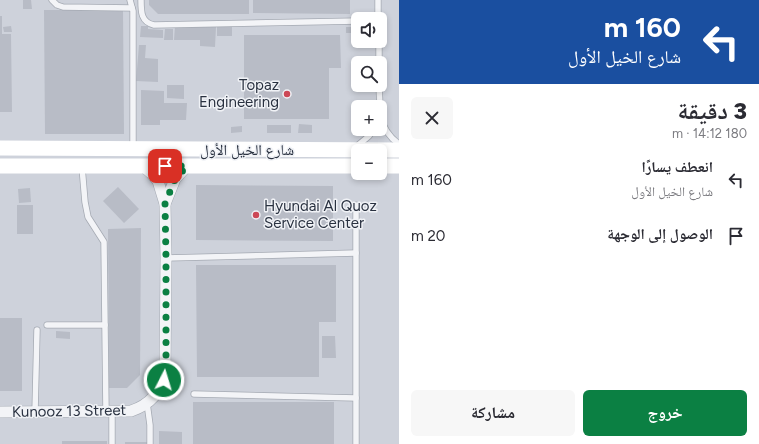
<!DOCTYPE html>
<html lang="ar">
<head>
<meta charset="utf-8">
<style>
	:root { --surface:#fff; --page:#f7f7f7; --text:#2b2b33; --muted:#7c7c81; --accent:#0b8043 }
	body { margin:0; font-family:Figtree,"Noto Naskh Arabic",sans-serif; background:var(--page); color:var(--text); direction:rtl; height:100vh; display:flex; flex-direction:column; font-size:15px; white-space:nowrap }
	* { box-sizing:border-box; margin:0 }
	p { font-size:13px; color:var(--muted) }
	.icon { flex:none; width:22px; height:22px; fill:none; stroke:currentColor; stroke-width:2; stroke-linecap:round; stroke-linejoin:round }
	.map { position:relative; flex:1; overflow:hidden; direction:ltr }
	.drawer { display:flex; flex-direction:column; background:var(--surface); width:360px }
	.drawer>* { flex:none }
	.top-card { background:#1a4fa0; color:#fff; overflow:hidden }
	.tools { position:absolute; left:351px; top:12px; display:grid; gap:8px }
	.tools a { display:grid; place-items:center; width:36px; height:36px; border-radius:6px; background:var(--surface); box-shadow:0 2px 6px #0003; font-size:20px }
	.pin { position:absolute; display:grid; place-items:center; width:34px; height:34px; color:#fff; margin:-17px; border-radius:8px; box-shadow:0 2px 6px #0006 }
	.me { position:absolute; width:44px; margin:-22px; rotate:5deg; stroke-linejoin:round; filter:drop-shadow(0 0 3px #0008) }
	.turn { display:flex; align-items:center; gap:14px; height:84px; padding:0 12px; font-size:18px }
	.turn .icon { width:52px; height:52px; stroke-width:2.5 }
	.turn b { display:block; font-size:28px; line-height:34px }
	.round { display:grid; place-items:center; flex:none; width:42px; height:42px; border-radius:6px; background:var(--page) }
	.summary { display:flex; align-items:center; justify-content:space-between; height:68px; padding:0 12px }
	h1 { font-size:24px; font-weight:800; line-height:30px }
	.primary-button { display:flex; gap:8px; margin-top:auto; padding:8px 12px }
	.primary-button a { flex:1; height:46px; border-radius:6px; background:var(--accent); color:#fff; font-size:16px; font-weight:800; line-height:46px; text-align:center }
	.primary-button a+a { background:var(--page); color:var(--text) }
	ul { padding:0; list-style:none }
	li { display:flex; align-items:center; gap:12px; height:56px; padding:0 12px }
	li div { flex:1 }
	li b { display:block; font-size:15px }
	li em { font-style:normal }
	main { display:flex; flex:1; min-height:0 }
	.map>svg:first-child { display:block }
	.built { fill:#ced2db; fill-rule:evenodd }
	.building { fill:#b8bcc6 }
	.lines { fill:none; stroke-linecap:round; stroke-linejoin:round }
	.lane-casing { stroke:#a5aab3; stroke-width:7 }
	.street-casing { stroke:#a5aab3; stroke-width:12 }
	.lane { stroke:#f3f4f7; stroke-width:5.5 }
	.street { stroke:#f3f4f7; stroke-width:11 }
	.secondary { stroke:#fff; stroke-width:15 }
	.route { stroke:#0b8043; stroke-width:7; stroke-dasharray:0 12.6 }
	.poi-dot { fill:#cc4856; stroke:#f0f2f6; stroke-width:1.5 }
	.labels { text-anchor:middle; stroke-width:3; stroke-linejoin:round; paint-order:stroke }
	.poi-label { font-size:15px; fill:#293140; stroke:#f0f2f6; text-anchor:end }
	.street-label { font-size:15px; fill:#293140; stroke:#f0f2f6 }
</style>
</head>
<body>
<main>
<section class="drawer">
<div class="top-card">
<div class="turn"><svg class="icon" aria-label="left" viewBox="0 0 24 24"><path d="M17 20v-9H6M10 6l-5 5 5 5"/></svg><div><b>160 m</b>شارع الخيل الأول</div></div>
</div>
<div class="summary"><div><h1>3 دقيقة</h1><p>180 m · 14:12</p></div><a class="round"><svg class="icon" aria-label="close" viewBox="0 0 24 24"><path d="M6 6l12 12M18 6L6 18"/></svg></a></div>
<ul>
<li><svg class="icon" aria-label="left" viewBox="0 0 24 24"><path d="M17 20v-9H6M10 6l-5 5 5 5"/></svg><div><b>انعطف يسارًا</b><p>شارع الخيل الأول</p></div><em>160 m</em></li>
<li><svg class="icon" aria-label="arrive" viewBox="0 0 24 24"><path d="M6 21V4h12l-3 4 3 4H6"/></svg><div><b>الوصول إلى الوجهة</b></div><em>20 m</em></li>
</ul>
<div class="primary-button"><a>خروج</a><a>مشاركة</a></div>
</section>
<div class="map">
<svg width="399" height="444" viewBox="0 0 399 444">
	<rect width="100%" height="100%" fill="#e0e3e9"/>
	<!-- built -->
	<path class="built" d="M0,0H399V444H0ZM358,19H380V41H358ZM358,63H380V85H358ZM358,107H380V129H358ZM358,151H380V173H358Z"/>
	<!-- building -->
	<g class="building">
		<path d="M23,0H31L32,9H23Z"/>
		<path d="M149,0H249V14H158L149,5Z"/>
		<path d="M253,0H350V14L253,13Z"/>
		<path d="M44,10H123L124,134H45Z"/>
		<path d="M0,16H2V34H11L12,112H0Z"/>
		<path d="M11,26L12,32H4L3,27Z"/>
		<path d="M141,26H148V29L163,30V38L140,37Z"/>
		<path d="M175,26L216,27L215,47L200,46V40H174Z"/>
		<rect x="217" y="27" width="15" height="9"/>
		<rect x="346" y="27" width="6" height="6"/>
		<path d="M165,29H173V40H164Z"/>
		<path d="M244,35H340L341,68H329V119H244Z"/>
		<path d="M139,45H146L145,58L158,59V82L136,81Z"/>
		<path d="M167,85H184V99L167,98Z"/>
		<path d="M141,90L164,91V103H187L186,120H160V125H141Z"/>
		<path d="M299,124L312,125V133H298Z"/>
		<rect x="267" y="125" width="24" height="8"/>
		<path d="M242,126V132L231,133V127Z"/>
		<path d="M196,185L333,186V241L196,240Z"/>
		<path d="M118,187L139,209L124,223L103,201Z"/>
		<path d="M30,188L31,202L19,203L18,189Z"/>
		<rect x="17" y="205" width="16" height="29"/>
		<path d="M141,228L140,375L127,388H109L108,229Z"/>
		<path d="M196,265H336V322H319V377H197Z"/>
		<rect x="0" y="318" width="22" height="73"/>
		<path d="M56,331L70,332V339L56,338Z"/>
		<path d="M322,336H335L336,358H322Z"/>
		<rect x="193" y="402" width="141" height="42"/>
		<path d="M159,431L182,432V444H159Z"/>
		<rect x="62" y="441" width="45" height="3"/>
		<rect x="125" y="442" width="23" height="2"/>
	</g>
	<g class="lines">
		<defs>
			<g id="lane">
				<path d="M52,0L57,5L63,7L132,8"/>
				<path d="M130,0L133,11V147"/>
				<path d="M141,0C141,12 141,22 154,25L358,21"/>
				<path d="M378,19V0"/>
				<path d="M379,41V63"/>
				<path d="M379,85L380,107"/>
				<path d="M380,116C383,127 389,137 399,144"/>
				<path d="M357,146L369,136L374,129"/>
				<path d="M82,167L85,202L88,217L104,242L106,412"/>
				<path d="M356,205V444"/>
				<path d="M166,258L356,253"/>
				<path d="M47,325H105"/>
				<path d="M194,394L356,398"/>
				<path d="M147,403L150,425V444"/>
				<path d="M35,412L37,330"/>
				<path d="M112,412V444"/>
			</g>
			<g id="street">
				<path d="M165,204L175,179L187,166"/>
				<path d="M0,412L131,411C149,405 161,393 165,373L166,258L165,204L158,181L151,173L143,166"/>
			</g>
		</defs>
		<!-- lane casing -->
		<use href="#lane" class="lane-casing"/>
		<!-- street casing -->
		<use href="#street" class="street-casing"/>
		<!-- lane -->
		<use href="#lane" class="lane"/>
		<!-- street -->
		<use href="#street" class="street"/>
		<!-- secondary -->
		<g class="secondary">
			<path d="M0,148L399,150"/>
			<path d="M0,166H358"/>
			<path d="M380,166H399"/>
		</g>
	</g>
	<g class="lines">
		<!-- route -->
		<path class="route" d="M164,380L166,374V258L165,204L175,179L187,166H165"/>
	</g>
	<!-- markers -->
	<g class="poi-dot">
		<circle cx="287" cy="94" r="4"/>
		<circle cx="256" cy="215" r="4"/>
	</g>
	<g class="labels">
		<!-- poi labels -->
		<g class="poi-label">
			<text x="279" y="90">Topaz<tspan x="279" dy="17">Engineering</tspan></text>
			<text x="264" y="211" text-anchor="start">Hyundai Al Quoz<tspan x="264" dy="17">Service Center</tspan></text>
		</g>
		<!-- street labels -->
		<g class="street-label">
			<text x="247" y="155">شارع الخيل الأول</text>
			<text transform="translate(69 411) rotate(-1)" y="5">Kunooz 13 Street</text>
		</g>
	</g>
</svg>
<div class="tools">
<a><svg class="icon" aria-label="sound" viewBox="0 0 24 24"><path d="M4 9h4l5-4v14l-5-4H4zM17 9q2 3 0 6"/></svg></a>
<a><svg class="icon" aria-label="search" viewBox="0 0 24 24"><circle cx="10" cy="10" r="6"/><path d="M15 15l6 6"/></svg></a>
<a>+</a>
<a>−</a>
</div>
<div class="pin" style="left:165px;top:166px;background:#d93025"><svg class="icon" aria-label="arrive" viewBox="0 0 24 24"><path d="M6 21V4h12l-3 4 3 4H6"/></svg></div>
<svg class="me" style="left:164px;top:380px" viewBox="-20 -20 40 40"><circle r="17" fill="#0b8043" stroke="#fff" stroke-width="3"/><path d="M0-11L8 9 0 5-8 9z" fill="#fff"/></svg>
</div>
</main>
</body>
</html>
